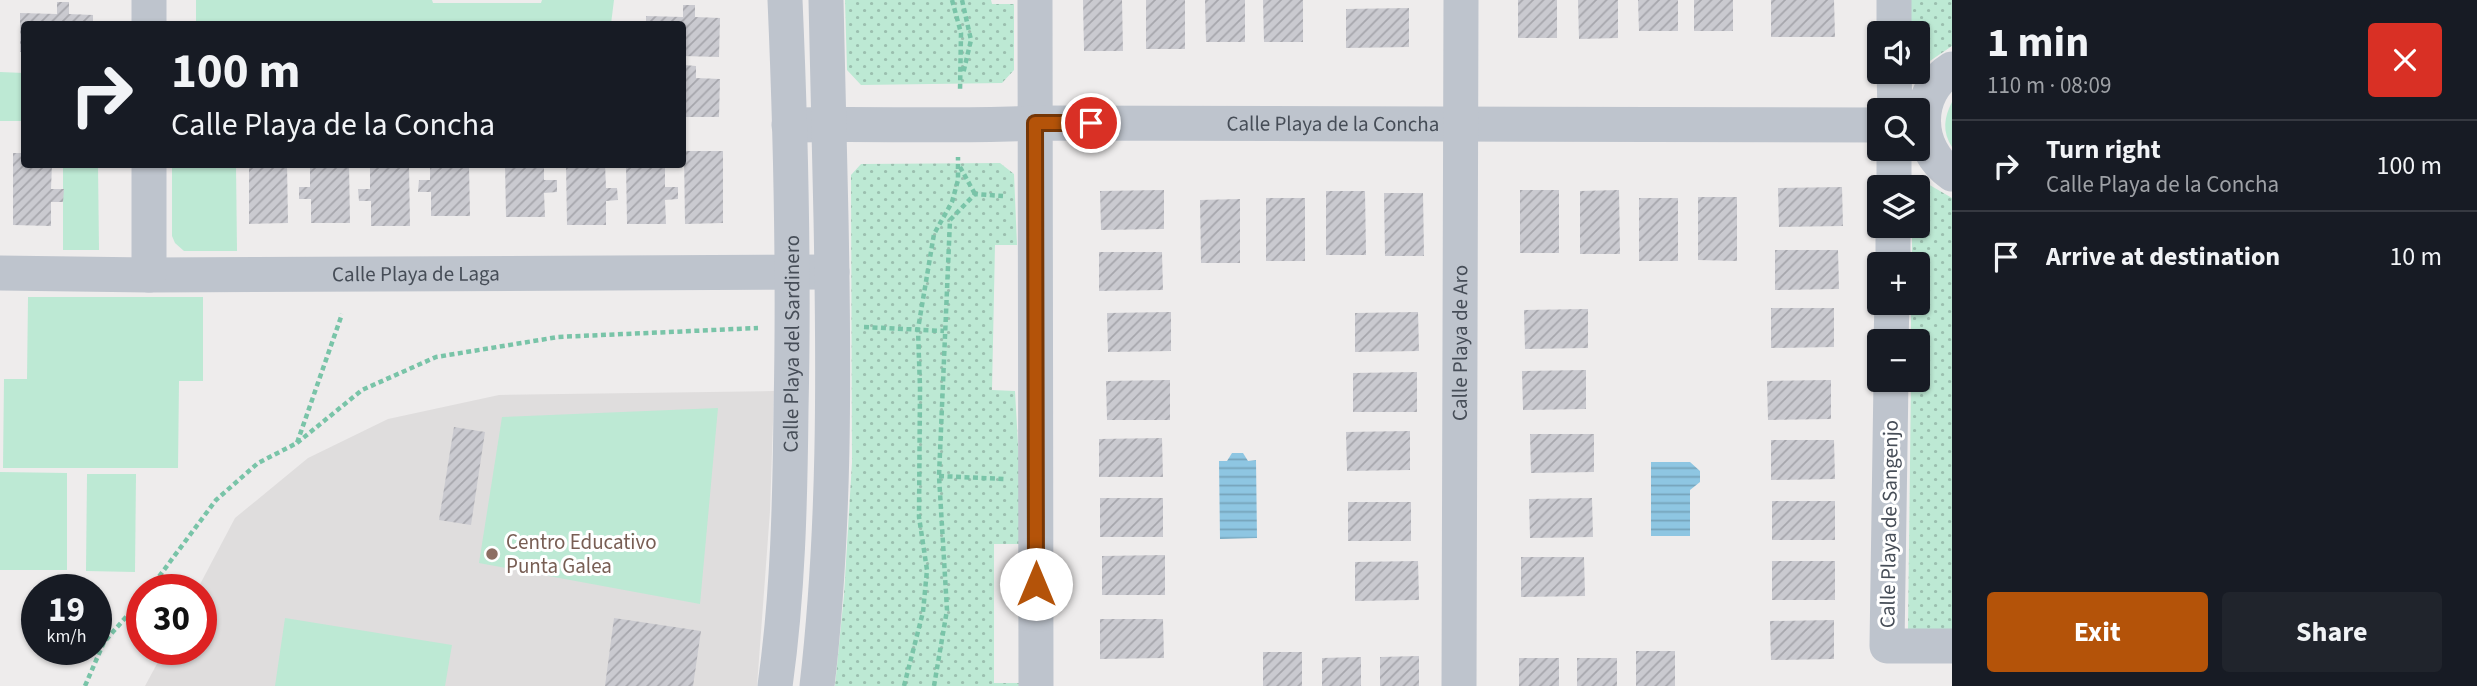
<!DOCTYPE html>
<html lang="en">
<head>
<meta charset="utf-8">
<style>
	:root { --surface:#171b24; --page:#20242c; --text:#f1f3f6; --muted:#9ea1a6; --line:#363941; --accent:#b45309 }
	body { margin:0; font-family:"Source Sans 3",sans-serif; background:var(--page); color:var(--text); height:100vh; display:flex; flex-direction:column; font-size:26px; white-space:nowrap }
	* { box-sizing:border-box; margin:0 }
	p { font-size:23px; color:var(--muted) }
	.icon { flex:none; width:38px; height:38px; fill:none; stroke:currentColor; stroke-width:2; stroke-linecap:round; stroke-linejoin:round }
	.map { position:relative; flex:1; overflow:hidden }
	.sheet { display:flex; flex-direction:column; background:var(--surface); width:525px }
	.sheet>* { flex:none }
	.banner { position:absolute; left:21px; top:21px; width:665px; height:147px; border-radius:7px; box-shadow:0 2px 5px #0004; background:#171b24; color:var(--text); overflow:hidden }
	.fabs { position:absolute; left:1867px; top:21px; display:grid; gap:14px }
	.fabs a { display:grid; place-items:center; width:63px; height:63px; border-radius:7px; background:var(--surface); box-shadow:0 2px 5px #0004; font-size:35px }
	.speed { position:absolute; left:21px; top:574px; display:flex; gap:14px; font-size:35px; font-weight:700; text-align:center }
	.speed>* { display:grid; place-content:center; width:91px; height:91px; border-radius:50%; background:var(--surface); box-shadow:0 2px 5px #0004; line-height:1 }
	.speed small { font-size:18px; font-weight:400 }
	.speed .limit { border:10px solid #d22; background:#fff; color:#111 }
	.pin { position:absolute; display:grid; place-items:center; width:60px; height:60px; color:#fff; margin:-30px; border:4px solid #fff; border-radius:50%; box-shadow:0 2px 7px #0007 }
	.me { position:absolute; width:77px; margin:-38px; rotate:0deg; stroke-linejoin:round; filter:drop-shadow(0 0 5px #0008) }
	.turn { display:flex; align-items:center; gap:24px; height:147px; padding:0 35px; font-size:32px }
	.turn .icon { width:91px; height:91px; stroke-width:2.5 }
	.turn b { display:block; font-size:49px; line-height:60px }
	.round { display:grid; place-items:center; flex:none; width:74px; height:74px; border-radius:7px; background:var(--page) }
	.summary { display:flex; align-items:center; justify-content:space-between; height:119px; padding:0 35px }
	h1 { font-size:42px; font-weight:700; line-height:52px }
	.button { display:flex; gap:14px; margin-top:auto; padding:14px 35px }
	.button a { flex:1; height:80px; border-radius:7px; background:var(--accent); color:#fff; font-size:28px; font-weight:700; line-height:80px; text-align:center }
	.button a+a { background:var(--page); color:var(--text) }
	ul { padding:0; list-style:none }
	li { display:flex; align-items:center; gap:21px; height:91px; padding:0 35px; border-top:2px solid var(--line) }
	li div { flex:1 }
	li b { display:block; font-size:26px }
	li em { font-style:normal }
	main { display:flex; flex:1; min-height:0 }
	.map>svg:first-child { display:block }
	.education { fill:#dfdddd }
	.green { fill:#bde9d4 }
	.park { fill:url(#park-dots) }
	.water { fill:url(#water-rules) }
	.building { fill:url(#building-hatch) }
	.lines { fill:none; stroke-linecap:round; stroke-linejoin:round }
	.path { stroke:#79c4a8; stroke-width:4.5; stroke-dasharray:5 3.5; stroke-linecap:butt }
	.minor { stroke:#bec4cd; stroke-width:35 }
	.route-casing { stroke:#753606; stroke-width:18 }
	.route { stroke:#b45309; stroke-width:12 }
	.education-dot { fill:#8d6e63; stroke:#fff; stroke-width:2.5 }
	.labels { text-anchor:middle; stroke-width:6; stroke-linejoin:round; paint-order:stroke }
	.street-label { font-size:21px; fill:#464d57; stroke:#fff }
	.education-label { font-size:21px; fill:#785e54; stroke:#fff; text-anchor:start }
</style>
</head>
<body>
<main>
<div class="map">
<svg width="1952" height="686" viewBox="0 0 1952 686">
	<defs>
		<pattern id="park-dots" width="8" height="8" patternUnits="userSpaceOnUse" patternTransform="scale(1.75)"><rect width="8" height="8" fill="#bde9d4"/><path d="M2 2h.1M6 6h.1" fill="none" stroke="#9bbfaf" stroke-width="1.8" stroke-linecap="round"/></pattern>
		<pattern id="water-rules" width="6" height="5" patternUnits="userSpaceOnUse" patternTransform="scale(1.75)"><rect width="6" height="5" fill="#8ec6e2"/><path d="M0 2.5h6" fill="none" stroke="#76a3ba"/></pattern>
		<pattern id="building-hatch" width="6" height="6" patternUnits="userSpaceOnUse" patternTransform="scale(1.75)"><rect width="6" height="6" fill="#cacad0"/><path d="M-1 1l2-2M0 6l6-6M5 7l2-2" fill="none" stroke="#a6a6ac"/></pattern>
	</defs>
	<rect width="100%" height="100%" fill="#eeecec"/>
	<!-- education -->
	<path class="education" d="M774,391L770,511L757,686H145L165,649H201V590H197L235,518L308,458L388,419L499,395Z"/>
	<!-- green -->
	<g class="green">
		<path d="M196,0H432L433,3H541L542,0H614L611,24H196Z"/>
		<path d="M0,72L24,73V121H0Z"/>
		<path d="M1952,102V147C1942,132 1944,117 1952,102Z"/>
		<path d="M63,165H98L99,250H63Z"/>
		<path d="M172,165H236L237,251H184L175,243L172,236Z"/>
		<path d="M28,297H203V381H179L178,468H3L4,379H27Z"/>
		<path d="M718,408L700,604L479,563L502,417Z"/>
		<path d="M0,472L67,473V570H0Z"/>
		<path d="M87,474H136L135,572L86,571Z"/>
		<path d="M285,618L452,645L445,686H275Z"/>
	</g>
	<!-- park -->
	<g class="park">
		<path d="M845,0H991L992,4H1014V70L1002,83L861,85L847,70Z"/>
		<path d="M1911,0H1952V46L1924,65L1918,64V33H1911Z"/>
		<path d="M1000,163L1014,174L1017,245H995L992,390L1015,391L1020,480L1019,544H994V683H1019V686H835L844,595L852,462L851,175L861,164Z"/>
		<path d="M1921,180L1952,198V630L1908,632L1911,380H1918V341H1911V303H1918V264H1912V226H1918V187H1913V184Z"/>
	</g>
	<!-- water -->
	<g class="water">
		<path d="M1232,453H1243L1248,461L1256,460L1257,538L1220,539L1219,461H1227Z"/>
		<path d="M1651,462H1690L1700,471V482L1690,490V536H1651Z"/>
	</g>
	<!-- building -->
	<g class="building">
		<path d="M1083,0H1122L1123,51H1084Z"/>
		<rect x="1146" y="0" width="39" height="49"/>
		<path d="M1205,0H1245V42H1206Z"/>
		<path d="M1263,0H1303V42H1264Z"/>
		<rect x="1518" y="0" width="39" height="38"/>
		<path d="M1578,0H1618V38L1579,39Z"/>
		<path d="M1638,0H1678V31H1639Z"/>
		<rect x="1694" y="0" width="39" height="31"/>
		<path d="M1771,0H1834L1835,37H1771Z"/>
		<path d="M57,2H69V14L93,15V24H24V52H20V13L57,14Z"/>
		<path d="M683,5H695V17L720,18L719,57L682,56V24H646V16L683,17Z"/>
		<path d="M1409,8V47L1346,48V9Z"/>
		<path d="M684,65L696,66V78L720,79L719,117H682Z"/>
		<path d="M684,151H723V223L685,224Z"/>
		<path d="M13,153H24V164H52L51,189H64L63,202H51V226L13,225Z"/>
		<path d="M249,164H287L288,223L249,224Z"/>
		<path d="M310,164H349L350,223H311V199H299V187H310Z"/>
		<path d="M370,164H409L410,226H371V201H359L358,189H370Z"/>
		<path d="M430,164H469L470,216H431V192H418L419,180H430Z"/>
		<path d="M505,164H544V180H557V192L544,193L545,217H506Z"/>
		<path d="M566,164H605L606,188H617L618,200L606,201V225H567Z"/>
		<path d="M626,164H665V187H678V199L665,200L666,224H627Z"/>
		<path d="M1842,187L1843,226L1779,227L1778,188Z"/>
		<path d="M1164,190V229L1101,230L1100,191Z"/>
		<rect x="1520" y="190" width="39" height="63"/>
		<path d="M1619,190L1620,254H1580V191Z"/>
		<path d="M1326,191H1365L1366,255H1326Z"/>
		<path d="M1384,193H1423L1424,256H1385Z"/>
		<path d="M1698,197H1737V261L1698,260Z"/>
		<rect x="1266" y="198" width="39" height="63"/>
		<rect x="1639" y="198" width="39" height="63"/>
		<path d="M1240,199V263H1201L1200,200Z"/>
		<path d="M1775,250H1838L1839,289L1775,290Z"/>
		<path d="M1099,252H1162L1163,290L1099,291Z"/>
		<path d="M1771,308H1834V347L1771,348Z"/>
		<path d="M1588,309V348L1525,349L1524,310Z"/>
		<path d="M1171,312V351L1108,352L1107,313Z"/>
		<path d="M1418,312L1419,351L1355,352V313Z"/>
		<path d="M1586,370V409L1523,410L1522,371Z"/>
		<path d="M1417,372V412H1353V373Z"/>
		<path d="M1170,380V420H1107L1106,381Z"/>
		<path d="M1831,380V419L1768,420L1767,381Z"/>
		<path d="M454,427L485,432L471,525L439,520Z"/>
		<path d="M1410,431V470L1347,471L1346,432Z"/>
		<path d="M1530,434H1594V472L1531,473Z"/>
		<path d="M1162,438L1163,477H1099V439Z"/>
		<path d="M1771,440H1834L1835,479L1771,480Z"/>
		<rect x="1100" y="498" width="63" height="39"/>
		<path d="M1592,498L1593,537L1530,538L1529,499Z"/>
		<rect x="1772" y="501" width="63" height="39"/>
		<rect x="1348" y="502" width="63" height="39"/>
		<path d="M1165,555V595H1102V556Z"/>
		<path d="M1521,557H1584L1585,596L1521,597Z"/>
		<path d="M1418,561L1419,600L1355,601V562Z"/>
		<rect x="1772" y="561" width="63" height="39"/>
		<path d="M614,618L701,631L693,686H605Z"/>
		<path d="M1100,619H1163L1164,658L1100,659Z"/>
		<path d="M1834,620V659L1771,660L1770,621Z"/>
		<rect x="1636" y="651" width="39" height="35"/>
		<rect x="1263" y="652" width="39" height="34"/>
		<path d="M1419,656V686H1380V657Z"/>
		<path d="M1361,657V686H1322V658Z"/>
		<rect x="1519" y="658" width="40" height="28"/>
		<rect x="1577" y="658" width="40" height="28"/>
	</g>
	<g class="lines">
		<!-- path -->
		<g class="path">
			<path d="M952,0L961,33L960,92"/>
			<path d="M962,0L971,40L963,74"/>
			<path d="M960,167L975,194"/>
			<path d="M864,327L944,331"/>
			<path d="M297,443L362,390L436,357L558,337L758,328"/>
			<path d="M939,476L1005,479"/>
			<path d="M149,590L216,500L258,463L297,443L342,314"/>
			<path d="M85,686L104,642L142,599"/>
			<path d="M904,686L923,612L927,570L919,517L920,388L918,329L934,234L952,202L958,180V157"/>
			<path d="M934,686L947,610L939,476L950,220L975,194L1003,196"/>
		</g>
		<!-- minor -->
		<g class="minor">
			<path d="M1035,0L1036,686"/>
			<path d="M1894,0V33"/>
			<path d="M149,24V0"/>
			<path d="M1952,69C1913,93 1915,149 1952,174"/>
			<path d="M1894,72L1895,110"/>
			<path id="s1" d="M789,125C871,123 953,127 1035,123L1880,125"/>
			<path d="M1894,187V149"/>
			<path d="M1893,264V226"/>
			<path id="s2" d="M0,273L149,275L832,272"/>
			<path d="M149,275V164"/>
			<path d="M1891,341L1892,303"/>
			<path d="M1891,380L1887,646H1952"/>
			<path id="s3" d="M775,686C788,594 790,502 791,410C794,273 791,137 785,0"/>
			<path d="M817,686C835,531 834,374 831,218C829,145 828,73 826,0"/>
			<path id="s4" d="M1459,686L1461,0"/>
		</g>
	</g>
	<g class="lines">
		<defs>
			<path id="route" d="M1036,584L1035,123H1091"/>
		</defs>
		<!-- route casing -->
		<use href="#route" class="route-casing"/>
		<!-- route -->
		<use href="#route" class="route"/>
	</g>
	<!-- markers -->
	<circle class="education-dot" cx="492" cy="554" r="7"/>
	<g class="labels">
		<!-- street labels -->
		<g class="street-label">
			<text dy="7" stroke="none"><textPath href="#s1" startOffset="544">Calle Playa de la Concha</textPath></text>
			<text dy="7" stroke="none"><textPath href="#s2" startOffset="416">Calle Playa de Laga</textPath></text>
			<text dy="7" stroke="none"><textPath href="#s3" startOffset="343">Calle Playa del Sardinero</textPath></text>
			<text dy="7" stroke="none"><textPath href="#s4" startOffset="343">Calle Playa de Aro</textPath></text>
			<text transform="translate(1889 524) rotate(-89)" y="7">Calle Playa de Sangenjo</text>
		</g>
		<!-- education labels -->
		<g class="education-label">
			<text x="506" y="549">Centro Educativo<tspan x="506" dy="24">Punta Galea</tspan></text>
		</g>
	</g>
</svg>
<div class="fabs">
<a><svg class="icon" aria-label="sound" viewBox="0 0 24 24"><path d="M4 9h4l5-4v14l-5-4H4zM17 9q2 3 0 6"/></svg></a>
<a><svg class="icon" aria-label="search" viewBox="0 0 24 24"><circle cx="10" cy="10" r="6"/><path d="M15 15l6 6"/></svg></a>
<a><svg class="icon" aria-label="layers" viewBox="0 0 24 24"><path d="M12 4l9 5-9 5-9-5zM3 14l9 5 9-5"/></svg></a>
<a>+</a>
<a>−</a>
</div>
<div class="speed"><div>19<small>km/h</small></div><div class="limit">30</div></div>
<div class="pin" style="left:1091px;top:123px;background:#d93025"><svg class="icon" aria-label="arrive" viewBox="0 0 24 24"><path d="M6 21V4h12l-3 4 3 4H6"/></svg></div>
<svg class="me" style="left:1036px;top:584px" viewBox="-20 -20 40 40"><circle r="19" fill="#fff"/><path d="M0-13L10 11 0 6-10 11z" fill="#b45309"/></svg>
<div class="banner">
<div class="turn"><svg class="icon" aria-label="right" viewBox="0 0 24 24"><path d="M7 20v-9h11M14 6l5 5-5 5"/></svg><div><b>100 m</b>Calle Playa de la Concha</div></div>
</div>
</div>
<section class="sheet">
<div class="summary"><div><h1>1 min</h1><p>110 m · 08:09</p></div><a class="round" style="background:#d93025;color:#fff"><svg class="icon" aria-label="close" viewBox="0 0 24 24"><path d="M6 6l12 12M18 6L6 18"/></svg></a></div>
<ul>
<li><svg class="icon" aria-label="right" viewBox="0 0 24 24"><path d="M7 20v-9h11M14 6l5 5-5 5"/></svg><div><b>Turn right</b><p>Calle Playa de la Concha</p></div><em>100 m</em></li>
<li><svg class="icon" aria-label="arrive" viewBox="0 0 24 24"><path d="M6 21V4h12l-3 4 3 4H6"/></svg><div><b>Arrive at destination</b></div><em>10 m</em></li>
</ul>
<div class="button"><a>Exit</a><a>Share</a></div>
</section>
</main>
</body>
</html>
